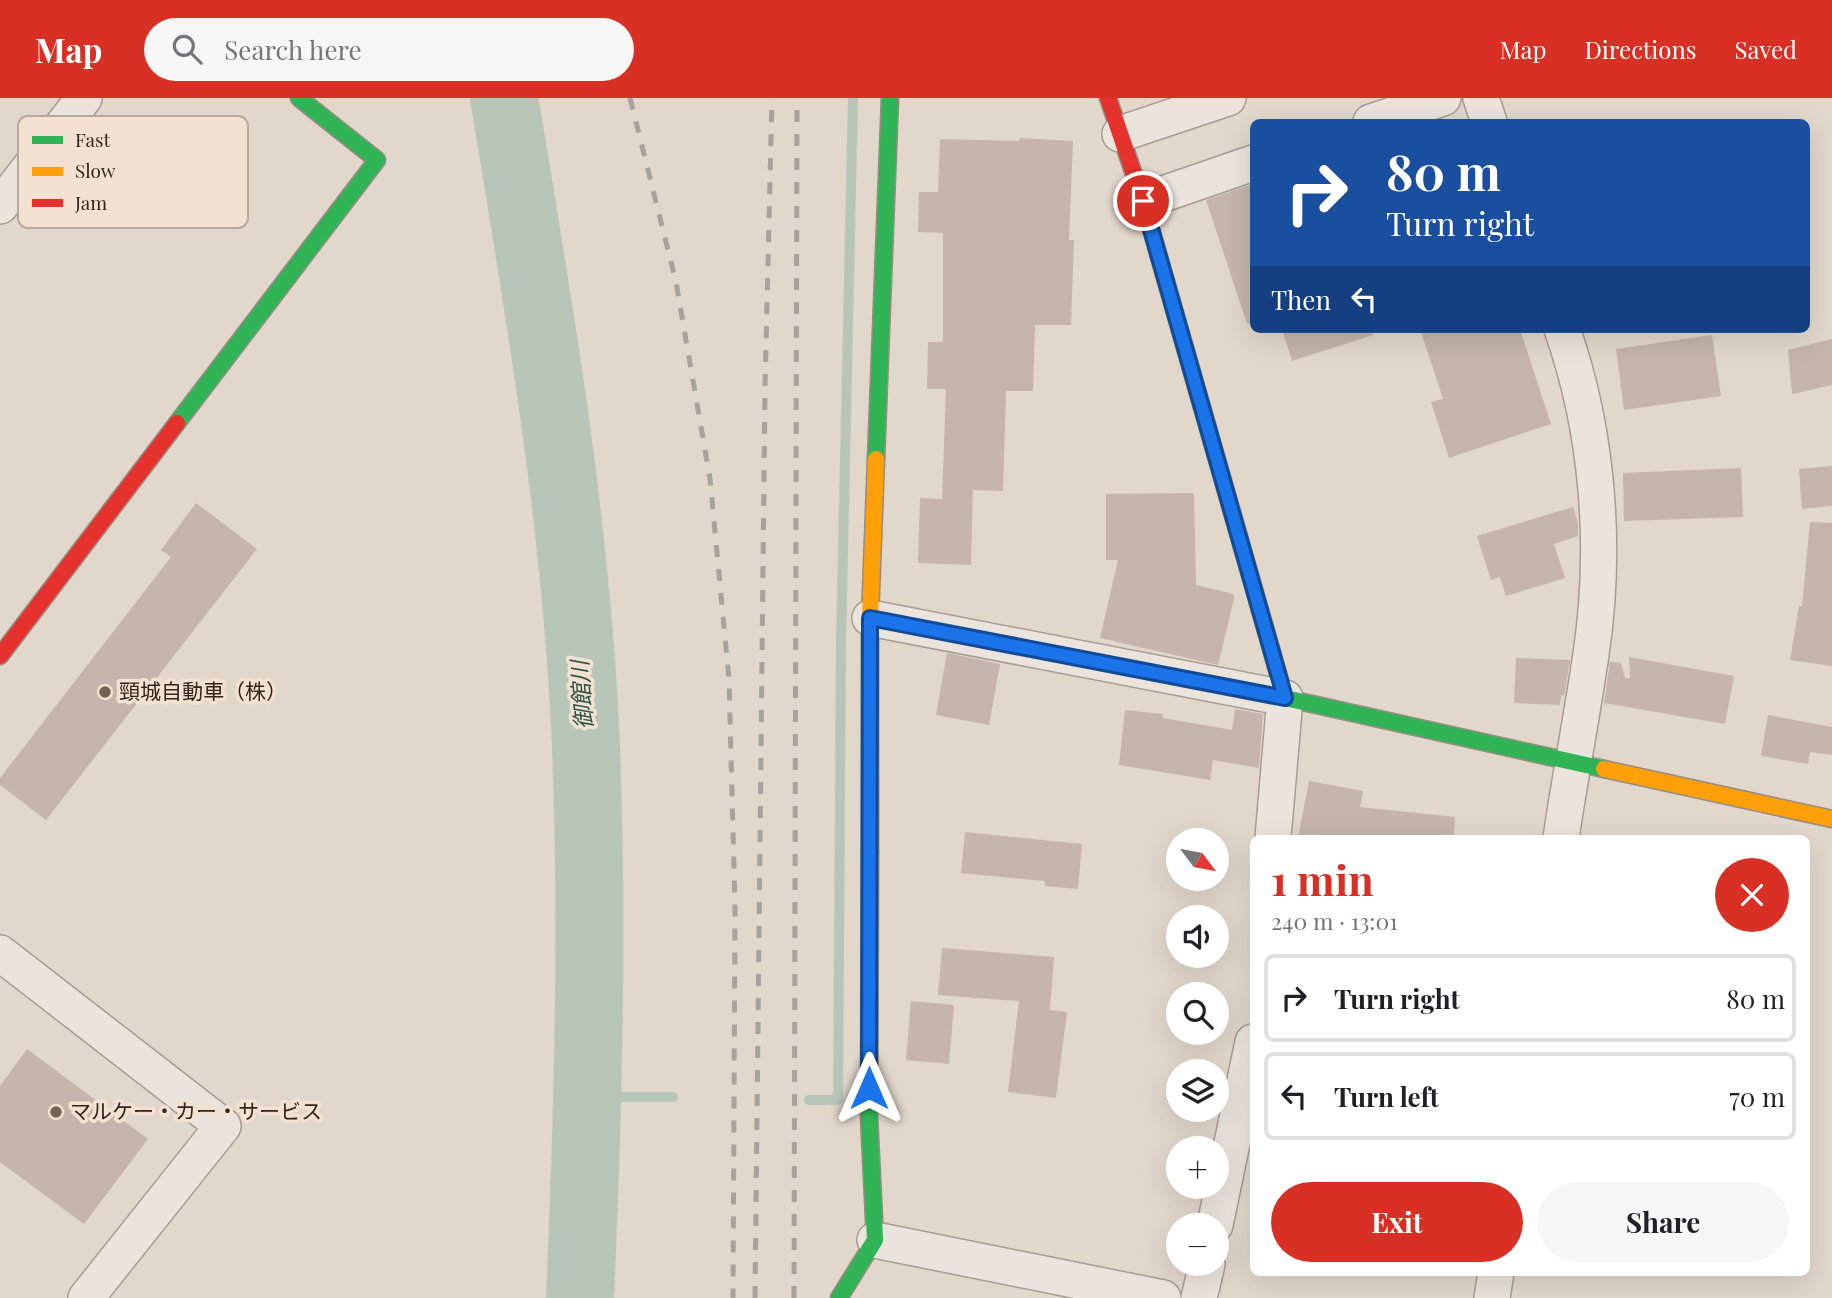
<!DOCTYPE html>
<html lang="en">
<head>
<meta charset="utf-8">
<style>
	:root { --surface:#fff; --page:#f6f6f6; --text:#202124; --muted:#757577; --line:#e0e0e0; --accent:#d93025 }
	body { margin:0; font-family:"Playfair Display","Noto Sans JP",serif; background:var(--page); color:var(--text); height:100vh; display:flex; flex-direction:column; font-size:26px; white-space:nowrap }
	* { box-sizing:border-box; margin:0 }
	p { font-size:23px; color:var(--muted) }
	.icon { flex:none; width:38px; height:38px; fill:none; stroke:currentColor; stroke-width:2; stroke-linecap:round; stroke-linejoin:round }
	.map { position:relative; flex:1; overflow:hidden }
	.drawer { position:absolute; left:1250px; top:737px; width:560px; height:441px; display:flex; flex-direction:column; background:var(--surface); border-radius:10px; box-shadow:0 7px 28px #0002 }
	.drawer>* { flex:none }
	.guide { position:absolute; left:1250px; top:21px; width:560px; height:214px; border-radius:10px; box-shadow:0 7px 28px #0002; background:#1a4fa0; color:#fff; overflow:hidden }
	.needle { width:46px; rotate:122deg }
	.tools { position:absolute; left:1166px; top:730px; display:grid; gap:14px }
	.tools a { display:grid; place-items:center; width:63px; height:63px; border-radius:50%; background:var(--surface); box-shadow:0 7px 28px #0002; font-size:35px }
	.pin { position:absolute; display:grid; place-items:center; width:60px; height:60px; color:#fff; margin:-30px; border:4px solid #fff; border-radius:50%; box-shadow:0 2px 7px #0007 }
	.me { position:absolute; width:77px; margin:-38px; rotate:0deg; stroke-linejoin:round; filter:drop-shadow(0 0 5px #0008) }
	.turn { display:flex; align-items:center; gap:24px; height:147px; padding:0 21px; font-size:32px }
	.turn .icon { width:91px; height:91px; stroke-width:2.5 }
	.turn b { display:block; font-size:49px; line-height:60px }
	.then { display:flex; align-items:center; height:66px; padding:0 21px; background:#0003; gap:14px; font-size:26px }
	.round { display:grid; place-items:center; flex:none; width:74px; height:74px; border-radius:37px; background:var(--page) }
	.summary { display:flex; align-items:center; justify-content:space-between; height:119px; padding:0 21px }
	h1 { font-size:42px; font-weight:700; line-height:52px; color:var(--accent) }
	.primary-button { display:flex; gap:14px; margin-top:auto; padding:14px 21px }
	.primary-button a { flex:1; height:80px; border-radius:42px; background:var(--accent); color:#fff; font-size:28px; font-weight:700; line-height:80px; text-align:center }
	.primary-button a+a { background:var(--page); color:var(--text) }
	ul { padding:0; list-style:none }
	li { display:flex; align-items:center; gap:21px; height:88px; margin:0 14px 10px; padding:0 7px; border:4px solid var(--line); border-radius:10px }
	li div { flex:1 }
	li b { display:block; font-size:26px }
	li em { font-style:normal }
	header { display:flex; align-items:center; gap:42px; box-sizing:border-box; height:98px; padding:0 35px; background:var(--accent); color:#fff }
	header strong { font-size:33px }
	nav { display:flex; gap:38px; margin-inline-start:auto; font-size:24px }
	.search { width:490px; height:63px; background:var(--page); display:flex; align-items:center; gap:18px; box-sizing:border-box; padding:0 24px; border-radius:38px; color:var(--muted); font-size:26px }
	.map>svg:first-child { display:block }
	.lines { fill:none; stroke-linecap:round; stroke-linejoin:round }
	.stream { stroke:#b7c6b9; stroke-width:10 }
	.river { stroke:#b7c6b9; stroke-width:68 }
	.building { fill:#c5b5ac }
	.street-casing { stroke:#a79d95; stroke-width:38 }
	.fast-casing { stroke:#978c84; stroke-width:19 }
	.slow-casing { stroke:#978c84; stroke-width:19 }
	.jam-casing { stroke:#978c84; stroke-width:19 }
	.street { stroke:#eae4dc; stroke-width:35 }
	.fast { stroke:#30b455; stroke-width:16 }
	.slow { stroke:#ff9f0a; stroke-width:16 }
	.jam { stroke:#e5322d; stroke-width:16 }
	.rail { stroke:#a9a29d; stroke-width:5; stroke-dasharray:12 12; stroke-linecap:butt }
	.route-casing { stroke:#114b97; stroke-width:18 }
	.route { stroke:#1a73e8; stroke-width:12 }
	.poi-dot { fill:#72635a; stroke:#f3e2d1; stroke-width:2.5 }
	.labels { text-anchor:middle; stroke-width:7; stroke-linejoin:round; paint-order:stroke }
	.poi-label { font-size:21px; fill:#35241d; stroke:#f3e2d1; text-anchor:start }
	.water-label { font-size:23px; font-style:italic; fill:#2d544a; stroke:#f3e2d1 }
	.key { fill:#f3e2d1; stroke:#baa99b; stroke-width:2 }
	.key-label { font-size:19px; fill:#35241d }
</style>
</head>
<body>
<header>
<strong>Map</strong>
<div class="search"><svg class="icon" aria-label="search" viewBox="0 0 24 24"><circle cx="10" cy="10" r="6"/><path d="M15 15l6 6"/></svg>Search here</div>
<nav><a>Map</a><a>Directions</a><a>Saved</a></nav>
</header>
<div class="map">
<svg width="1832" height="1200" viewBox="0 0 1832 1200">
	<rect width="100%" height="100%" fill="#e2d7cb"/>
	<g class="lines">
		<!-- stream -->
		<g class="stream">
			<path d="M589,999H673"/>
			<path d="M809,1002H838L841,544L853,0"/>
		</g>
		<!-- river -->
		<path class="river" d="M504,0C540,215 577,431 586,649C593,833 588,1016 580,1200"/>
	</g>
	<!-- building -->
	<g class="building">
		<path d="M1020,40L1073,43L1069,142H1074L1071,227H1035L1033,293H1006L1003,393L973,392L971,467L918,465L920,400L942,401L946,291H927L928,244H943V135L918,134L919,94H938L940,41L1019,43Z"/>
		<path d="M1253,86V225L1247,226L1206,102Z"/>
		<path d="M1282,231H1372L1373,237L1292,263Z"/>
		<path d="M1420,231H1520L1551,326L1449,360L1431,304L1443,301Z"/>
		<path d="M1712,237L1721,298L1624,312L1616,251Z"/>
		<path d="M1832,241V287L1792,296L1788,252Z"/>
		<path d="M1832,368V408L1802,411L1799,371Z"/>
		<path d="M1741,370L1743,419L1624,423L1623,375Z"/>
		<path d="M1194,395L1196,487L1233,496L1234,501L1218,567L1100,540L1118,462H1106V396Z"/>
		<path d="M196,405L257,451L46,722L0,687V680L171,459L161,452Z"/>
		<path d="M1573,409L1578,425V438L1554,446L1565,480L1506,498L1500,479L1491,482L1477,438Z"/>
		<path d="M1810,424L1832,425V568L1790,562L1799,508H1802Z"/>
		<path d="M947,555L1000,566L989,627L936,617Z"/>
		<path d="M1629,559L1734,578L1725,626L1604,605L1610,564L1621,565L1625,580H1630Z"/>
		<path d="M1516,560L1570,562L1564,598L1561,597L1560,607L1514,605Z"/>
		<path d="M1235,611L1263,616L1259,670L1213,662L1210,682L1119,667L1125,612L1163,616V620L1232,632Z"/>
		<path d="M1768,617L1832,629V657L1810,654L1808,666L1761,658Z"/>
		<path d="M1309,683L1363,693L1360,709L1455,719L1454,740H1298Z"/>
		<path d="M965,734L1082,746L1078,791L1045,788V783L961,775Z"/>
		<path d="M942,850L1054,859L1050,912L1067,914L1056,1000L1008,994L1019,903L938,897Z"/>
		<path d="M911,903L954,907L949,966L906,962Z"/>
		<path d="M27,951L148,1041L84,1126L0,1064V988Z"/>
	</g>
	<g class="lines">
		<defs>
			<g id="street">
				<path d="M1481,0L1489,24"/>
				<path d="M1371,24L1443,0"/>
				<path d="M1120,36L1228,0"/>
				<path d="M1143,103L1253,65"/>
				<path d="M0,108L84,0"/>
				<path d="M870,520L1285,600L1273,740"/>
				<path d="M1561,740C1570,679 1582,618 1591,556C1607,449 1598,333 1562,231"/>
				<path d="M0,855L223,1028L86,1200"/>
				<path d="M1215,1127L1253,944"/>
				<path d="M875,1142L1163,1200"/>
				<path d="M1199,1200L1207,1166"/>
				<path d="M1492,1200L1496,1174"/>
			</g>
			<g id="fast">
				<path d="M177,325L377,62L299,0"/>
				<path d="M876,361L890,0"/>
				<path d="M1260,512L1285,600L1604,671"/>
				<path d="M839,1200L875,1142L869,1018L870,754"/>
			</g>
			<g id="slow">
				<path d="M1604,671L1832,721"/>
				<path d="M870,754V520L876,361"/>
			</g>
			<g id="jam">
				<path d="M1108,0L1143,103L1260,512"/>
				<path d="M0,558L177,325"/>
			</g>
		</defs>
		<!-- street casing -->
		<use href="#street" class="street-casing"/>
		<!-- fast casing -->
		<use href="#fast" class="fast-casing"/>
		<!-- slow casing -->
		<use href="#slow" class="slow-casing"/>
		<!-- jam casing -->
		<use href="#jam" class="jam-casing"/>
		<!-- street -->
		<use href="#street" class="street"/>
		<!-- fast -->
		<use href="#fast" class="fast"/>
		<!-- slow -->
		<use href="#slow" class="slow"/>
		<!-- jam -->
		<use href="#jam" class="jam"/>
		<!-- rail -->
		<g class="rail">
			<path d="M630,0L676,184L710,381L729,581L735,809L733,1200"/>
			<path d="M755,1200L765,289L772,0"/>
			<path d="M794,1200L797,0"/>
		</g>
	</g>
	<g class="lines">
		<defs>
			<path id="route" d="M869,990L870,520L1285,600L1143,103"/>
		</defs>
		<!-- route casing -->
		<use href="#route" class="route-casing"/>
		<!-- route -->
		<use href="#route" class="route"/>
	</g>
	<!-- markers -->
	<g class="poi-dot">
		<circle cx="105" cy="594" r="7"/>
		<circle cx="56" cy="1014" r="7"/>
	</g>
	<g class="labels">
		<!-- poi labels -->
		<g class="poi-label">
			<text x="119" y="601">頸城自動車（株）</text>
			<text x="70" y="1021">マルケー・カー・サービス</text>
		</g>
		<!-- water labels -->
		<g class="water-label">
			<text transform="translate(582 597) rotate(-94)" y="8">御館川</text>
		</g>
	</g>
	<!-- legend -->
	<rect x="18" y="18" width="230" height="112" rx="10" class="key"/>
	<rect x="32" y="38" width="31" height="8" fill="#30b455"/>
	<rect x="32" y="69" width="31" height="9" fill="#ff9f0a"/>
	<rect x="32" y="101" width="31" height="8" fill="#e5322d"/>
	<g class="key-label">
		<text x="75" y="49">Fast</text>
		<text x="75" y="80">Slow</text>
		<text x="75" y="112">Jam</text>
	</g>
</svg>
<div class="tools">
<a><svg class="needle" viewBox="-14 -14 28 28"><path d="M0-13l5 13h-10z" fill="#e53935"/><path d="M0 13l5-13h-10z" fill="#757577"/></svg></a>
<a><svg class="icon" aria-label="sound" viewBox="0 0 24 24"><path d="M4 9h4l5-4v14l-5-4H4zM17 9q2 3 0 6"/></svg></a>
<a><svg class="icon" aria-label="search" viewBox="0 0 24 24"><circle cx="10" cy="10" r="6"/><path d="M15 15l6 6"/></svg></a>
<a><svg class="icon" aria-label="layers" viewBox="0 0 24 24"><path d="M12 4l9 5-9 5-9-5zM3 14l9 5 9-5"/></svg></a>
<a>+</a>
<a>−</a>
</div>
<div class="pin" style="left:1143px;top:103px;background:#d93025"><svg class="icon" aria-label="arrive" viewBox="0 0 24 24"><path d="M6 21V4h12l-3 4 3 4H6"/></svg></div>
<svg class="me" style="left:869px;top:990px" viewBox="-20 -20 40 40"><path d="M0-17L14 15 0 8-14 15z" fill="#1a73e8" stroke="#fff" stroke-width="4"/></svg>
<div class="guide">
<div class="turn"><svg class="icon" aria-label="right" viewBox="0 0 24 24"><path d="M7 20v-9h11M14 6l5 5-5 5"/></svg><div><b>80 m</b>Turn right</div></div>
<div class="then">Then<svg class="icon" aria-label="left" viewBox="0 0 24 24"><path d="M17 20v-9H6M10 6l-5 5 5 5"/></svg></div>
</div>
<section class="drawer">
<div class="summary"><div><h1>1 min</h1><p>240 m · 13:01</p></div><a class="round" style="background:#d93025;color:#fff"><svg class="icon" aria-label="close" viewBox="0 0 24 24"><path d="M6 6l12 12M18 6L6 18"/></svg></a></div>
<ul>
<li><svg class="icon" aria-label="right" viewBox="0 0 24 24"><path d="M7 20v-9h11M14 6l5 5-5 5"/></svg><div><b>Turn right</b></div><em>80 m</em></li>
<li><svg class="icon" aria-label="left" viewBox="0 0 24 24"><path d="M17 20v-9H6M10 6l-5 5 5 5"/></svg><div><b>Turn left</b></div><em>70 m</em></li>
</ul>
<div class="primary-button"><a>Exit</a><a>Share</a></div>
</section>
</div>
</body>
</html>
